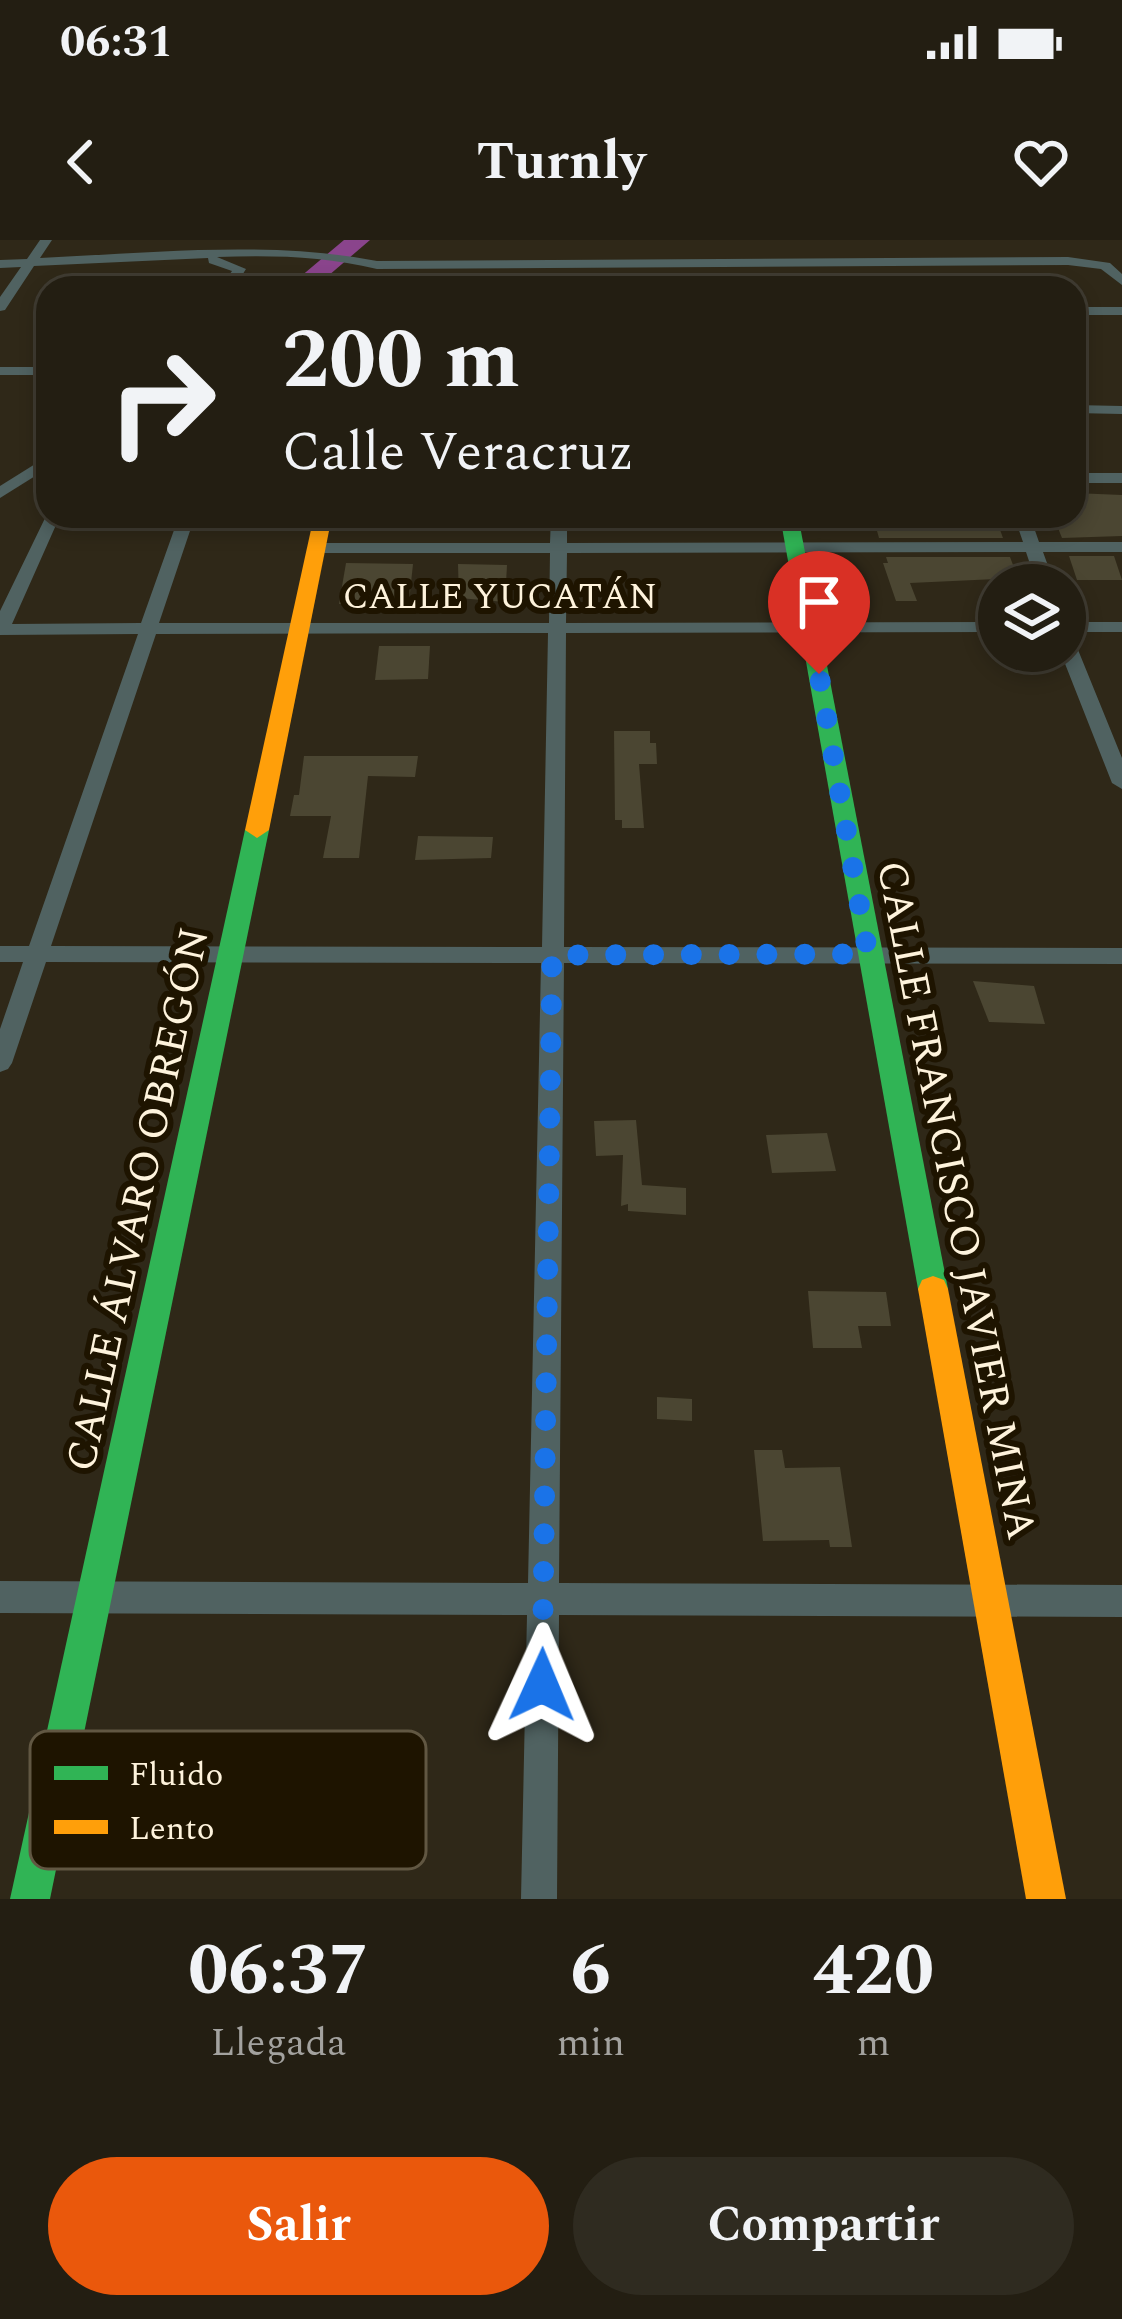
<!DOCTYPE html>
<html lang="es">
<head>
<meta charset="utf-8">
<style>
	:root { --surface:#231e12; --page:#2f2b20; --text:#f1f3f6; --muted:#a3a29f; --line:#403c32; --accent:#ea580c }
	body { margin:0; font-family:Spectral,serif; background:var(--page); color:var(--text); height:100vh; display:flex; flex-direction:column; font-size:45px; white-space:nowrap }
	* { box-sizing:border-box; margin:0 }
	p { font-size:39px; color:var(--muted) }
	.icon { flex:none; width:66px; height:66px; fill:none; stroke:currentColor; stroke-width:2; stroke-linecap:round; stroke-linejoin:round }
	.map { position:relative; height:1659px; overflow:hidden }
	.details { display:flex; flex-direction:column; background:var(--surface); flex:1 }
	.details>* { flex:none }
	.banner { position:absolute; left:36px; top:36px; width:1050px; height:252px; border-radius:36px; box-shadow:0 6px 18px #0003,0 0 0 3px var(--line); background:#231e12; color:var(--text); overflow:hidden }
	.fabs { position:absolute; left:978px; top:324px; display:grid; gap:24px }
	.fabs a { display:grid; place-items:center; width:108px; height:108px; border-radius:50%; background:var(--surface); box-shadow:0 6px 18px #0003,0 0 0 3px var(--line); font-size:60px }
	.pin { position:absolute; display:grid; place-items:center; width:102px; height:102px; color:#fff; margin:-123px -51px; border-radius:50% 50% 50% 0; rotate:-45deg; box-shadow:0 0 12px #0007 }
	.pin .icon { rotate:45deg }
	.me { position:absolute; width:132px; margin:-66px; rotate:1deg; stroke-linejoin:round; filter:drop-shadow(0 0 9px #0008) }
	.turn { display:flex; align-items:center; gap:42px; height:252px; padding:0 48px; font-size:54px }
	.turn .icon { width:156px; height:156px; stroke-width:2.5 }
	.turn b { display:block; font-size:84px; line-height:102px }
	.eta { display:flex; justify-content:space-evenly; align-items:center; height:204px; text-align:center }
	.eta b { font-size:72px; font-weight:700; line-height:84px }
	.cta { display:flex; gap:24px; margin-top:auto; padding:24px 48px }
	.cta a { flex:1; height:138px; border-radius:72px; background:var(--accent); color:#fff; font-size:48px; font-weight:700; line-height:138px; text-align:center }
	.cta a+a { background:var(--page); color:var(--text) }
	.status { display:flex; justify-content:space-between; align-items:center; height:84px; padding:0 60px; background:var(--surface); direction:ltr }
	.status svg { height:33px; fill:currentColor }
	header { display:flex; justify-content:space-between; align-items:center; height:156px; padding:0 48px; background:var(--surface); font-size:54px; font-weight:700 }
	.map>svg:first-child { display:block }
	.lines { fill:none; stroke-linecap:round; stroke-linejoin:round }
	.river { fill:#8a448c; fill-rule:evenodd }
	.building { fill:#4b4632 }
	.street { fill:#506261; fill-rule:evenodd }
	.fast { fill:#30b455; fill-rule:evenodd }
	.slow { fill:#ff9f0a; fill-rule:evenodd }
	.route { stroke:#1a73e8; stroke-width:21; stroke-dasharray:0 37.8 }
	.labels { text-anchor:middle; stroke-width:12; stroke-linejoin:round; paint-order:stroke }
	.far-street-label { font-size:36px; fill:#fef3dc; stroke:#1e1400 }
	.street-label { font-size:42px; fill:#fef3dc; stroke:#1e1400 }
	.key { fill:#1e1400; stroke:#615742; stroke-width:3 }
	.key-label { font-size:33px; fill:#fef3dc }
</style>
</head>
<body>
<div class="status"><b>06:31</b><svg viewBox="0 0 49 12"><path d="M0 12V9h3v3zM5 12V6h3v6zM10 12V3h3v9zM15 12V0h3v12zM26 1h20v11H26zM47 4h2v5h-2z"/></svg></div>
<header><svg class="icon" aria-label="back" viewBox="0 0 24 24"><path d="M15 5l-7 7 7 7"/></svg>Turnly<svg class="icon" aria-label="heart" viewBox="0 0 24 24"><path d="M12 20l-8-8c-3-5 5-10 8-4 3-6 11-1 8 4z"/></svg></header>
<div class="map">
<svg width="1122" height="1659" viewBox="0 0 1122 1659">
	<rect width="100%" height="100%" fill="#2f2818"/>
	<g class="lines">
		<!-- river -->
		<path class="river" d="M344,0H370L314,48H287Z"/>
	</g>
	<!-- building -->
	<g class="building">
		<path d="M1074,253L1122,255V296L1062,298L1056,283H1061L1059,277H1074Z"/>
		<path d="M995,276L1003,298H879L874,280Z"/>
		<path d="M1069,316H1114L1122,340H1077Z"/>
		<path d="M886,317H1010L1018,338L910,343L917,361H896L883,323H888Z"/>
		<path d="M346,323L413,324L409,362L339,364Z"/>
		<path d="M458,324L507,325L505,362L459,358Z"/>
		<path d="M379,406H430L428,439L375,440Z"/>
		<path d="M614,491H650V503H656L657,524H639L644,588H622V580H615Z"/>
		<path d="M304,516H418L415,537L368,536L359,618H323L331,576H290L294,555H299Z"/>
		<path d="M418,596L493,597L491,618L415,620Z"/>
		<path d="M973,741L1034,746L1045,784L989,782Z"/>
		<path d="M636,880L642,945L686,948V975L628,971V964L621,966L623,915L596,916L594,881Z"/>
		<path d="M827,893L836,931L772,933L766,895Z"/>
		<path d="M808,1051L886,1052L891,1086H858L862,1108H813Z"/>
		<path d="M657,1157L692,1159V1181L657,1179Z"/>
		<path d="M754,1210H782L785,1228L840,1227L852,1307H830L829,1300L763,1301Z"/>
	</g>
	<g class="lines">
		<!-- street -->
		<g class="street">
			<path d="M40,0H52L40,18C151,13 268,0 377,21L1068,17L1110,23L1122,34V45L1101,29L1068,25L377,29C324,16 272,15 217,17L246,29L234,48H220L232,31L209,23L208,18L34,26L5,70L0,71V57L21,27L0,28V20L27,19Z"/>
			<rect x="1074" y="67" width="48" height="8"/>
			<rect x="0" y="127" width="48" height="8"/>
			<path d="M1074,165L1122,166V174L1074,173Z"/>
			<path d="M48,216V228L0,258V246Z"/>
			<rect x="1074" y="233" width="48" height="10"/>
			<path d="M48,272V276H60L12,384L141,383L179,276H195L159,383H549L550,313H317L309,308L317,303H550L551,276H567V303L1023,302L1014,276H1030L1039,302H1122V312H1043L1055,345H1037L1026,312L567,313L566,383L999,382V392L566,393L564,707L1122,708V724L564,723L559,1343L1122,1345V1377L559,1375L557,1659H521L527,1375L0,1373V1341L528,1343L541,723L46,722L12,823L8,829L0,832V789L23,722H0V706H29L138,394L0,395V371ZM548,393L542,707L51,706L156,394Z"/>
			<rect x="1065" y="382" width="57" height="10"/>
			<path d="M1065,395L1074,400L1122,518V549L1112,543L1060,411H1065Z"/>
		</g>
		<!-- fast -->
		<g class="fast">
			<path d="M780,276H798L948,1049L944,1058L933,1062L922,1058L918,1049Z"/>
			<path d="M257,582L269,590L50,1659H10L245,590Z"/>
		</g>
		<!-- slow -->
		<g class="slow">
			<path d="M314,276H332L269,590L257,598L245,590Z"/>
			<path d="M933,1036L944,1040L948,1049L1066,1659H1026L918,1049L922,1040Z"/>
		</g>
	</g>
	<g class="lines">
		<!-- route -->
		<path class="route" d="M542,1445L552,715L868,714L819,434"/>
	</g>
	<g class="labels">
		<!-- far-street labels -->
		<g class="far-street-label">
			<text x="500" y="368">CALLE YUCATÁN</text>
		</g>
		<!-- street labels -->
		<g class="street-label">
			<text transform="translate(136 959) rotate(-78)" y="15">CALLE ÁLVARO OBREGÓN</text>
			<text transform="translate(958 960) rotate(79)" y="15">CALLE FRANCISCO JAVIER MINA</text>
		</g>
	</g>
	<!-- legend -->
	<rect x="30" y="1491" width="396" height="138" rx="18" class="key"/>
	<rect x="54" y="1526" width="54" height="14" fill="#30b455"/>
	<rect x="54" y="1580" width="54" height="14" fill="#ff9f0a"/>
	<g class="key-label">
		<text x="129" y="1545">Fluido</text>
		<text x="129" y="1599">Lento</text>
	</g>
</svg>
<div class="fabs">
<a><svg class="icon" aria-label="layers" viewBox="0 0 24 24"><path d="M12 4l9 5-9 5-9-5zM3 14l9 5 9-5"/></svg></a>
</div>
<div class="pin" style="left:819px;top:434px;background:#d93025"><svg class="icon" aria-label="arrive" viewBox="0 0 24 24"><path d="M6 21V4h12l-3 4 3 4H6"/></svg></div>
<svg class="me" style="left:542px;top:1445px" viewBox="-20 -20 40 40"><path d="M0-17L14 15 0 8-14 15z" fill="#1a73e8" stroke="#fff" stroke-width="4"/></svg>
<div class="banner">
<div class="turn"><svg class="icon" aria-label="right" viewBox="0 0 24 24"><path d="M7 20v-9h11M14 6l5 5-5 5"/></svg><div><b>200 m</b>Calle Veracruz</div></div>
</div>
</div>
<section class="details">
<div class="eta">
<div><b>06:37</b><p>Llegada</p></div>
<div><b>6</b><p>min</p></div>
<div><b>420</b><p>m</p></div>
</div>
<div class="cta"><a>Salir</a><a>Compartir</a></div>
</section>
</body>
</html>
